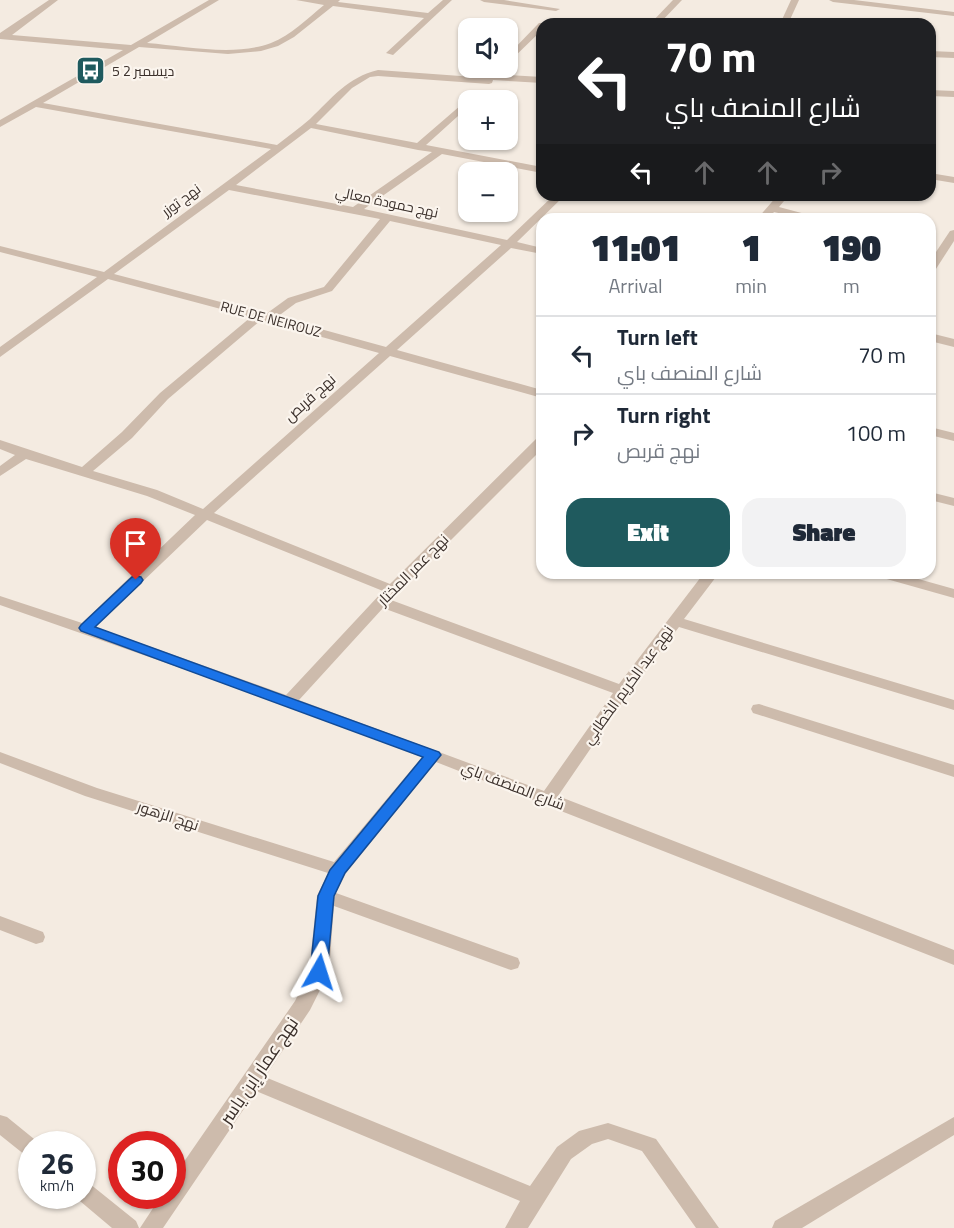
<!DOCTYPE html>
<html lang="en">
<head>
<meta charset="utf-8">
<style>
	:root { --surface:#fff; --page:#f2f2f3; --text:#1f2937; --muted:#747a83; --line:#e0e1e3; --accent:#1f5a5e }
	body { margin:0; font-family:"Titillium Web",Cairo,sans-serif; background:var(--page); color:var(--text); height:100vh; display:flex; flex-direction:column; font-size:22px; white-space:nowrap }
	* { box-sizing:border-box; margin:0 }
	p { font-size:20px; color:var(--muted) }
	.icon { flex:none; width:33px; height:33px; fill:none; stroke:currentColor; stroke-width:2; stroke-linecap:round; stroke-linejoin:round }
	.map { position:relative; flex:1; overflow:hidden }
	.sheet { position:absolute; left:536px; top:213px; width:400px; height:366px; display:flex; flex-direction:column; background:var(--surface); border-radius:18px; box-shadow:0 2px 4px #0004 }
	.sheet>* { flex:none }
	.hud { position:absolute; left:536px; top:18px; width:400px; height:183px; border-radius:18px; box-shadow:0 2px 4px #0004; background:#202124; color:#fff; overflow:hidden }
	.tools { position:absolute; left:458px; top:18px; display:grid; gap:12px }
	.tools a { display:grid; place-items:center; width:60px; height:60px; border-radius:12px; background:var(--surface); box-shadow:0 2px 4px #0004; font-size:30px }
	.speed { position:absolute; left:18px; top:1131px; display:flex; gap:12px; font-size:30px; font-weight:700; text-align:center }
	.speed>* { display:grid; place-content:center; width:78px; height:78px; border-radius:50%; background:var(--surface); box-shadow:0 2px 4px #0004; line-height:1 }
	.speed small { font-size:15px; font-weight:400 }
	.speed .limit { border:9px solid #d22; background:#fff; color:#111 }
	.pin { position:absolute; display:grid; place-items:center; width:51px; height:51px; color:#fff; margin:-62px -26px; border-radius:50% 50% 50% 0; rotate:-45deg; box-shadow:0 0 6px #0007 }
	.pin .icon { rotate:45deg }
	.me { position:absolute; width:66px; margin:-33px; rotate:6deg; stroke-linejoin:round; filter:drop-shadow(0 0 4px #0008) }
	.turn { display:flex; align-items:center; gap:21px; height:126px; padding:0 30px; font-size:27px }
	.turn .icon { width:78px; height:78px; stroke-width:2.5 }
	.turn b { display:block; font-size:42px; line-height:51px }
	.lanes { display:flex; align-items:center; height:57px; padding:0 30px; background:#0003; justify-content:center; gap:30px; direction:ltr }
	.lanes .off { opacity:.35 }
	.eta { display:flex; justify-content:space-evenly; align-items:center; height:102px; text-align:center }
	.eta b { font-size:36px; font-weight:800; line-height:42px }
	.cta { display:flex; gap:12px; margin-top:auto; padding:12px 30px }
	.cta a { flex:1; height:69px; border-radius:18px; background:var(--accent); color:#fff; font-size:24px; font-weight:800; line-height:69px; text-align:center }
	.cta a+a { background:var(--page); color:var(--text) }
	ul { padding:0; list-style:none }
	li { display:flex; align-items:center; gap:18px; height:78px; padding:0 30px; border-top:2px solid var(--line) }
	li div { flex:1 }
	li b { display:block; font-size:22px }
	li em { font-style:normal }
	.map>svg:first-child { display:block }
	.lines { fill:none; stroke-linecap:round; stroke-linejoin:round }
	.minor { fill:#cdbbac; fill-rule:evenodd }
	.route { fill:#1a73e8; stroke:#114b97; stroke-width:1.5 }
	.labels { text-anchor:middle; stroke-width:4.5; stroke-linejoin:round; paint-order:stroke }
	.far-poi-label { font-size:14px; fill:#3b302b; stroke:#fbf5ee; text-anchor:start }
	.far-street-label { font-size:14px; fill:#3b302b; stroke:#fbf5ee }
	.street-label { font-size:15px; fill:#3b302b; stroke:#fbf5ee }
	.near-street-label { font-size:18px; fill:#3b302b; stroke:#fbf5ee }
</style>
</head>
<body>
<div class="map">
<svg width="954" height="1228" viewBox="0 0 954 1228">
	<rect width="100%" height="100%" fill="#f4ebe1"/>
	<g class="lines">
		<!-- minor -->
		<g class="minor">
			<path d="M49,0H58L12,35L131,45L209,0H219L147,43C186,46 233,57 271,43C291,35 307,19 324,5L296,0H340L338,2L428,13L443,0H452L393,55L386,53L424,18L333,6L294,37L278,46L261,51L228,54L139,47L43,103L277,145C288,136 300,128 310,119C332,98 348,77 378,70L488,78L489,75L492,74L542,77V83L493,80L492,83L489,84L378,76L370,77L352,88L316,124L417,143L468,99L472,100H468V107L426,145L542,167V173L442,154L364,209L507,240L554,195H565L517,242L542,248V254L511,248L397,350L542,390V398L390,356L214,513L390,584L537,438L542,437V449L391,600L619,684L704,573H719L684,619L954,700V710L679,627L628,694L558,796L954,950V965L436,762L346,873L336,893L518,958L520,963L518,968L511,970L334,906L329,972L310,1010L265,1077L530,1186L557,1147L579,1131L608,1123L656,1139L719,1228H696L642,1151L608,1139L592,1144L571,1159L528,1228H505L520,1201L256,1091L163,1228H140L161,1196H172V1179L295,1001L309,972L317,896L328,873L85,796L0,763V752L97,788L334,862L422,757L235,687L0,605V596L82,623L195,515L147,496L26,459L0,476V466L15,455L0,449V440L82,467L122,432L160,393L251,317L108,279L0,357V347L97,277L0,252V246L104,272L271,149L36,107L0,127V120L123,50L0,39V33ZM311,128L418,150L432,152L353,207L236,185ZM229,190L380,219L324,287L288,298L266,314L114,274ZM390,221L501,245L386,347L277,317L296,303L332,291ZM261,320L379,353L203,509L157,490L93,471L132,438L168,399ZM207,520L383,591L286,695L95,627ZM383,608L613,693L544,791L299,700Z"/>
			<path d="M480,0H504L560,9L556,11L484,2Z"/>
			<path d="M673,0H682L659,24H650Z"/>
			<path d="M791,0H799L788,24H780Z"/>
			<path d="M829,0H854L954,12V16L833,2Z"/>
			<path d="M539,23L546,24H542V30L507,64V56Z"/>
			<path d="M930,51L954,52V58L930,57Z"/>
			<path d="M930,90L954,91V97L930,96Z"/>
			<path d="M930,173L954,177V183L930,179Z"/>
			<path d="M778,195H789L779,207L824,219H804L774,212L768,219H757Z"/>
			<path d="M954,230V241L934,272L930,273V261L950,231Z"/>
			<path d="M930,333L954,339V347L930,341Z"/>
			<path d="M930,427L954,433V441L930,435Z"/>
			<path d="M930,492L954,498V506L930,500Z"/>
			<path d="M874,573H897L954,589V598L876,576Z"/>
			<path d="M759,704L954,765V777L753,713L751,709L753,705Z"/>
			<path d="M0,916L43,932L45,937L43,942L36,944L0,930Z"/>
			<path d="M0,1115L7,1117L39,1143L40,1144H32V1157L25,1155L0,1135Z"/>
			<path d="M954,1117V1135L802,1228H772L775,1221Z"/>
			<path d="M82,1181L90,1184L136,1221L139,1228H112L74,1196H82Z"/>
		</g>
	</g>
	<!-- route -->
	<path class="route" d="M136,576L141,577L143,580L141,583L95,627L439,752L441,755L345,873L334,896L327,972L325,977L319,978L313,977L310,972L318,896L330,870L423,757L81,631L79,628L81,625L132,577Z"/>
	<!-- icons -->
	<defs>
		<symbol id="bus-square" viewBox="-11 -11 22 22"><rect x="-9" y="-9" width="18" height="18" rx="4" fill="#1f5a5e" stroke="#fbf5ee"/><path d="M-5-6H5V4H4V6H2V4H-2V6H-4V4H-5ZM-3.5-4V0h7V-4ZM-3.5 1.2v1.5H-2V1.2ZM2 1.2v1.5H3.5V1.2Z" fill="#fff"/></symbol>
	</defs>
	<g fill-rule="evenodd">
		<use href="#bus-square" x="74" y="54" width="33" height="33"/>
	</g>
	<g class="labels">
		<!-- far-poi labels -->
		<g class="far-poi-label">
			<text x="112" y="76">5 ديسمبر 2</text>
		</g>
		<!-- far-street labels -->
		<g class="far-street-label">
			<text transform="translate(181 200) rotate(-36)" y="5">نهج توزر</text>
			<text transform="translate(387 202) rotate(12)" y="5">نهج حمودة معالي</text>
			<text transform="translate(271 319) rotate(15)" y="5">RUE DE NEIROUZ</text>
		</g>
		<!-- street labels -->
		<g class="street-label">
			<text transform="translate(310 398) rotate(-42)" y="5">نهج قربص</text>
			<text transform="translate(413 570) rotate(-45)" y="5">نهج عمر المختار</text>
			<text transform="translate(628 685) rotate(-54)" y="5">نهج عبد الكريم الخطابي</text>
			<text transform="translate(513 786) rotate(21)" y="5">شارع المنصف باي</text>
			<text transform="translate(168 816) rotate(18)" y="5">نهج الزهور</text>
		</g>
		<!-- near-street labels -->
		<g class="near-street-label">
			<text transform="translate(259 1071) rotate(-56)" y="6">نهج عمار إبن ياسر</text>
		</g>
	</g>
</svg>
<div class="tools">
<a><svg class="icon" aria-label="sound" viewBox="0 0 24 24"><path d="M4 9h4l5-4v14l-5-4H4zM17 9q2 3 0 6"/></svg></a>
<a>+</a>
<a>−</a>
</div>
<div class="speed"><div>26<small>km/h</small></div><div class="limit">30</div></div>
<div class="pin" style="left:136px;top:580px;background:#d93025"><svg class="icon" aria-label="arrive" viewBox="0 0 24 24"><path d="M6 21V4h12l-3 4 3 4H6"/></svg></div>
<svg class="me" style="left:319px;top:972px" viewBox="-20 -20 40 40"><path d="M0-17L14 15 0 8-14 15z" fill="#1a73e8" stroke="#fff" stroke-width="4"/></svg>
<div class="hud">
<div class="turn"><svg class="icon" aria-label="left" viewBox="0 0 24 24"><path d="M17 20v-9H6M10 6l-5 5 5 5"/></svg><div><b>70 m</b>شارع المنصف باي</div></div>
<div class="lanes"><svg class="icon" aria-label="left" viewBox="0 0 24 24"><path d="M17 20v-9H6M10 6l-5 5 5 5"/></svg><svg class="icon off" aria-label="ahead" viewBox="0 0 24 24"><path d="M12 20V5M6 11l6-6 6 6"/></svg><svg class="icon off" aria-label="ahead" viewBox="0 0 24 24"><path d="M12 20V5M6 11l6-6 6 6"/></svg><svg class="icon off" aria-label="right" viewBox="0 0 24 24"><path d="M7 20v-9h11M14 6l5 5-5 5"/></svg></div>
</div>
<section class="sheet">
<div class="eta">
<div><b>11:01</b><p>Arrival</p></div>
<div><b>1</b><p>min</p></div>
<div><b>190</b><p>m</p></div>
</div>
<ul>
<li><svg class="icon" aria-label="left" viewBox="0 0 24 24"><path d="M17 20v-9H6M10 6l-5 5 5 5"/></svg><div><b>Turn left</b><p>شارع المنصف باي</p></div><em>70 m</em></li>
<li><svg class="icon" aria-label="right" viewBox="0 0 24 24"><path d="M7 20v-9h11M14 6l5 5-5 5"/></svg><div><b>Turn right</b><p>نهج قربص</p></div><em>100 m</em></li>
</ul>
<div class="cta"><a>Exit</a><a>Share</a></div>
</section>
</div>
</body>
</html>
